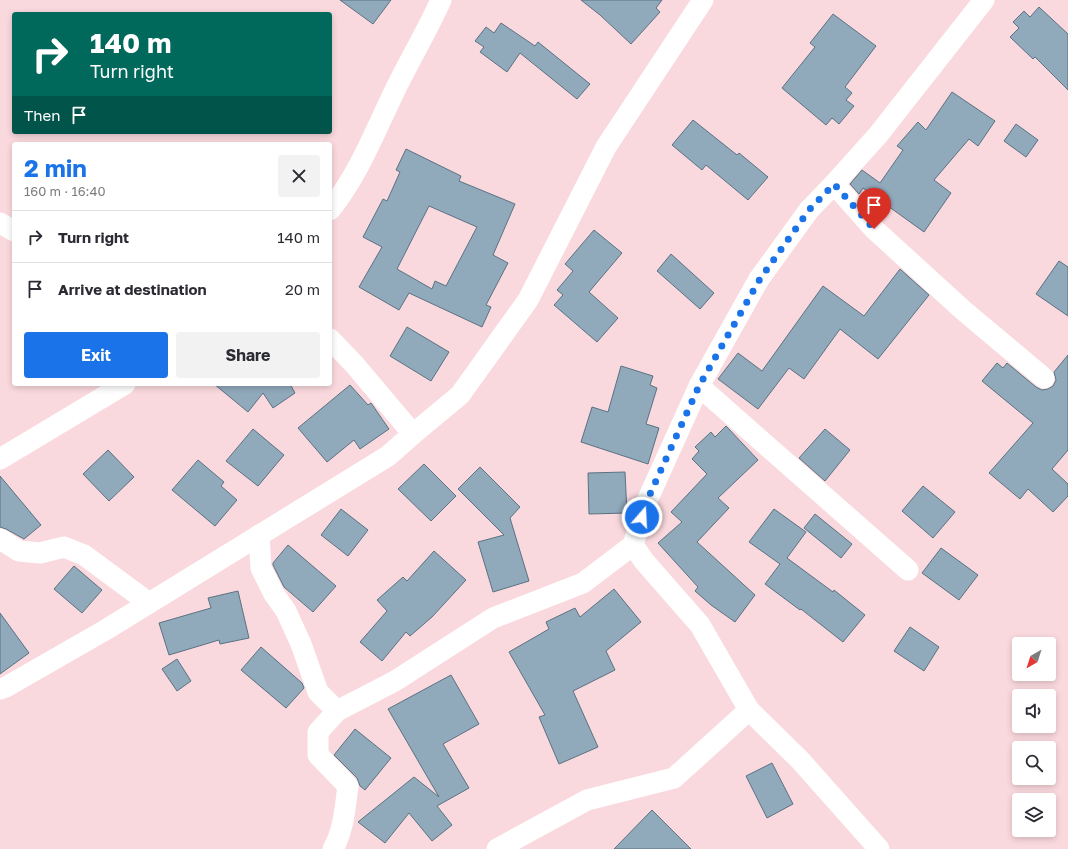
<!DOCTYPE html>
<html lang="en">
<head>
<meta charset="utf-8">
<style>
	:root { --surface:#fff; --page:#f2f2f3; --text:#2b2b33; --muted:#7c7c81; --line:#e1e1e2; --accent:#1a73e8 }
	body { margin:0; font-family:"Golos Text",sans-serif; background:var(--page); color:var(--text); height:100vh; display:flex; flex-direction:column; font-size:15px; white-space:nowrap }
	* { box-sizing:border-box; margin:0 }
	p { font-size:13px; color:var(--muted) }
	.icon { flex:none; width:22px; height:22px; fill:none; stroke:currentColor; stroke-width:2; stroke-linecap:round; stroke-linejoin:round }
	.map { position:relative; flex:1; overflow:hidden }
	.panel { position:absolute; left:12px; top:142px; width:320px; height:244px; display:flex; flex-direction:column; background:var(--surface); border-radius:4px; box-shadow:0 2px 6px #0003 }
	.panel>* { flex:none }
	.banner { position:absolute; left:12px; top:12px; width:320px; height:122px; border-radius:4px; box-shadow:0 2px 6px #0003; background:#00695c; color:#fff; overflow:hidden }
	.needle { width:26px; rotate:219deg }
	.tools { position:absolute; left:1012px; top:637px; display:grid; gap:8px }
	.tools a { display:grid; place-items:center; width:44px; height:44px; border-radius:4px; background:var(--surface); box-shadow:0 2px 6px #0003; font-size:20px }
	.pin { position:absolute; display:grid; place-items:center; width:34px; height:34px; color:#fff; margin:-41px -17px; border-radius:50% 50% 50% 0; rotate:-45deg; box-shadow:0 0 4px #0007 }
	.pin .icon { rotate:45deg }
	.me { position:absolute; width:44px; margin:-22px; rotate:19deg; stroke-linejoin:round; filter:drop-shadow(0 0 3px #0008) }
	.turn { display:flex; align-items:center; gap:14px; height:84px; padding:0 12px; font-size:18px }
	.turn .icon { width:52px; height:52px; stroke-width:2.5 }
	.turn b { display:block; font-size:28px; line-height:34px }
	.then { display:flex; align-items:center; height:38px; padding:0 12px; background:#0003; gap:8px; font-size:15px }
	.round { display:grid; place-items:center; flex:none; width:42px; height:42px; border-radius:4px; background:var(--page) }
	.summary { display:flex; align-items:center; justify-content:space-between; height:68px; padding:0 12px }
	h1 { font-size:24px; font-weight:700; line-height:30px; color:var(--accent) }
	.action { display:flex; gap:8px; margin-top:auto; padding:8px 12px }
	.action a { flex:1; height:46px; border-radius:4px; background:var(--accent); color:#fff; font-size:16px; font-weight:700; line-height:46px; text-align:center }
	.action a+a { background:var(--page); color:var(--text) }
	ul { padding:0; list-style:none }
	li { display:flex; align-items:center; gap:12px; height:52px; padding:0 12px; border-top:1px solid var(--line) }
	li div { flex:1 }
	li b { display:block; font-size:15px }
	li em { font-style:normal }
	.map>svg:first-child { display:block }
	.building { fill:#90a9bb; stroke:#5a7282; fill-rule:evenodd }
	.lines { fill:none; stroke-linecap:round; stroke-linejoin:round }
	.minor { stroke:#fff; stroke-width:21 }
	.route { stroke:#1a73e8; stroke-width:7; stroke-dasharray:0 12.6 }
</style>
</head>
<body>
<div class="map">
<svg width="1068" height="849" viewBox="0 0 1068 849">
	<rect width="100%" height="100%" fill="#fad9de"/>
	<!-- building -->
	<g class="building">
		<path d="M340,0H391L373,24Z"/>
		<path d="M581,0H662L656,8L660,12L631,44L600,15Z"/>
		<path d="M1039,7L1068,34V90L1035,57L1033,59L1010,37L1019,28L1013,22L1024,11L1030,17Z"/>
		<path d="M833,14L876,46L845,87L852,93L846,100L854,106L839,124L832,118L826,125L782,88L815,47L810,43Z"/>
		<path d="M501,23L535,46L538,42L590,84L577,99L520,53L507,72L480,52L484,47L475,41L486,27L494,33Z"/>
		<path d="M952,92L995,121L978,146L969,139L934,180L951,193L924,232L863,188L859,194L850,184L862,170L880,183L903,150L897,146L918,122L926,130Z"/>
		<path d="M693,120L737,155L739,153L768,177L748,200L706,165L702,170L672,145Z"/>
		<path d="M1016,124L1038,140L1026,157L1004,141Z"/>
		<path d="M406,149L461,176L459,181L515,204L493,255L508,263L486,305L491,307L482,327L409,293L399,310L359,287L382,247L363,237L383,199L387,201L400,172L396,170ZM429,206L477,227L446,286L435,281L432,289L397,269Z"/>
		<path d="M594,230L622,253L589,292L618,318L597,342L554,305L563,295L557,290L573,271L565,264Z"/>
		<path d="M671,254L714,293L700,309L657,271Z"/>
		<path d="M1059,261L1068,267V316L1036,294Z"/>
		<path d="M900,269L929,295L878,359L840,329L804,379L789,368L758,409L718,379L738,353L762,371L823,286L864,316Z"/>
		<path d="M407,327L449,352L431,381L390,356Z"/>
		<path d="M1068,355V450L1052,469L1068,484V496L1053,512L1028,489L1020,499L989,473L1033,423L982,381L997,363L1003,368L1007,363L1036,387L1042,390L1048,389L1053,386L1056,380L1054,372Z"/>
		<path d="M621,366L653,376L650,385L657,388L646,424L659,428L648,464L581,442L592,407L608,412Z"/>
		<path d="M214,384H290L295,393L273,408L263,393L248,412Z"/>
		<path d="M350,385L368,405L371,403L389,429L360,449L354,440L327,462L298,428Z"/>
		<path d="M726,426L758,460L718,498L729,508L697,542L755,595L735,622L711,605L695,591L698,587L658,543L682,522L671,512L707,474L692,459L699,451L695,447L711,432L715,437Z"/>
		<path d="M253,429L284,455L258,486L226,461Z"/>
		<path d="M825,429L850,450L825,481L799,458Z"/>
		<path d="M108,450L134,477L109,501L83,474Z"/>
		<path d="M198,460L224,482L221,486L237,500L215,526L172,490Z"/>
		<path d="M424,464L456,496L431,521L398,489Z"/>
		<path d="M480,467L520,507L510,518L529,581L493,592L478,542L504,535L458,489Z"/>
		<path d="M625,472L627,513L589,514L588,473Z"/>
		<path d="M0,476L41,525L24,539L6,529L0,527Z"/>
		<path d="M923,486L955,512L933,538L902,511Z"/>
		<path d="M341,509L368,530L348,556L321,535Z"/>
		<path d="M774,509L806,532L787,558L833,592L834,590L865,615L843,642L801,609L800,610L765,584L780,564L749,542Z"/>
		<path d="M815,514L852,544L841,558L804,528Z"/>
		<path d="M288,545L336,586L313,612L284,587L273,565V563Z"/>
		<path d="M941,548L978,575L959,600L922,573Z"/>
		<path d="M434,551L466,580L432,617L410,636L406,632L382,661L360,642L387,611L377,600L403,577L407,581Z"/>
		<path d="M74,566L102,590L82,613L54,589Z"/>
		<path d="M614,589L641,622L606,651L615,670L573,691L598,747L559,764L539,717L545,715L509,652L549,629L546,622L575,608L580,617Z"/>
		<path d="M238,591L249,638L220,644L219,640L169,655L159,623L211,608L208,598Z"/>
		<path d="M0,613L29,653L0,674Z"/>
		<path d="M910,627L939,647L924,671L894,651Z"/>
		<path d="M261,647L302,683L304,688L286,708L241,670Z"/>
		<path d="M177,659L191,681L177,691L162,669Z"/>
		<path d="M451,675L479,724L443,744L469,788L437,806L452,825L432,841L409,813L385,843L358,822L414,777L439,797L388,709Z"/>
		<path d="M355,729L391,758L365,790L360,786L357,778L334,755Z"/>
		<path d="M772,763L793,804L767,818L746,776Z"/>
		<path d="M652,810L691,849H614Z"/>
	</g>
	<g class="lines">
		<!-- minor -->
		<g class="minor">
			<path d="M834,184L874,229L964,311L1044,378"/>
			<path d="M330,210C360,173 377,126 398,84C412,56 428,29 441,0"/>
			<path d="M0,223L14,231"/>
			<path d="M699,386L908,570"/>
			<path d="M413,434L460,395L528,300L606,147L703,0"/>
			<path d="M0,459L125,384"/>
			<path d="M259,535L261,568L274,594L286,611L301,644L318,692L337,711"/>
			<path d="M0,539L19,551L40,553L64,547L84,555L149,603"/>
			<path d="M0,689L6,687L107,629L388,456L413,434L354,364L330,339"/>
			<path d="M749,710L800,760L879,849"/>
			<path d="M333,849C344,830 345,807 348,786L318,755V732L337,711L395,681L493,618L583,583L633,545L646,503L699,386L759,279L809,210L834,184L878,135L984,0"/>
			<path d="M497,849L587,800L674,778L749,710L700,625L644,561L633,545"/>
		</g>
	</g>
	<g class="lines">
		<!-- route -->
		<path class="route" d="M642,517L646,503L699,386L760,279L809,210L834,184L874,229"/>
	</g>
</svg>
<div class="tools">
<a><svg class="needle" viewBox="-14 -14 28 28"><path d="M0-13l5 13h-10z" fill="#e53935"/><path d="M0 13l5-13h-10z" fill="#7c7c81"/></svg></a>
<a><svg class="icon" aria-label="sound" viewBox="0 0 24 24"><path d="M4 9h4l5-4v14l-5-4H4zM17 9q2 3 0 6"/></svg></a>
<a><svg class="icon" aria-label="search" viewBox="0 0 24 24"><circle cx="10" cy="10" r="6"/><path d="M15 15l6 6"/></svg></a>
<a><svg class="icon" aria-label="layers" viewBox="0 0 24 24"><path d="M12 4l9 5-9 5-9-5zM3 14l9 5 9-5"/></svg></a>
</div>
<div class="pin" style="left:874px;top:229px;background:#d93025"><svg class="icon" aria-label="arrive" viewBox="0 0 24 24"><path d="M6 21V4h12l-3 4 3 4H6"/></svg></div>
<svg class="me" style="left:642px;top:517px" viewBox="-20 -20 40 40"><circle r="17" fill="#1a73e8" stroke="#fff" stroke-width="3"/><path d="M0-11L8 9 0 5-8 9z" fill="#fff"/></svg>
<div class="banner">
<div class="turn"><svg class="icon" aria-label="right" viewBox="0 0 24 24"><path d="M7 20v-9h11M14 6l5 5-5 5"/></svg><div><b>140 m</b>Turn right</div></div>
<div class="then">Then<svg class="icon" aria-label="arrive" viewBox="0 0 24 24"><path d="M6 21V4h12l-3 4 3 4H6"/></svg></div>
</div>
<section class="panel">
<div class="summary"><div><h1>2 min</h1><p>160 m · 16:40</p></div><a class="round"><svg class="icon" aria-label="close" viewBox="0 0 24 24"><path d="M6 6l12 12M18 6L6 18"/></svg></a></div>
<ul>
<li><svg class="icon" aria-label="right" viewBox="0 0 24 24"><path d="M7 20v-9h11M14 6l5 5-5 5"/></svg><div><b>Turn right</b></div><em>140 m</em></li>
<li><svg class="icon" aria-label="arrive" viewBox="0 0 24 24"><path d="M6 21V4h12l-3 4 3 4H6"/></svg><div><b>Arrive at destination</b></div><em>20 m</em></li>
</ul>
<div class="action"><a>Exit</a><a>Share</a></div>
</section>
</div>
</body>
</html>
